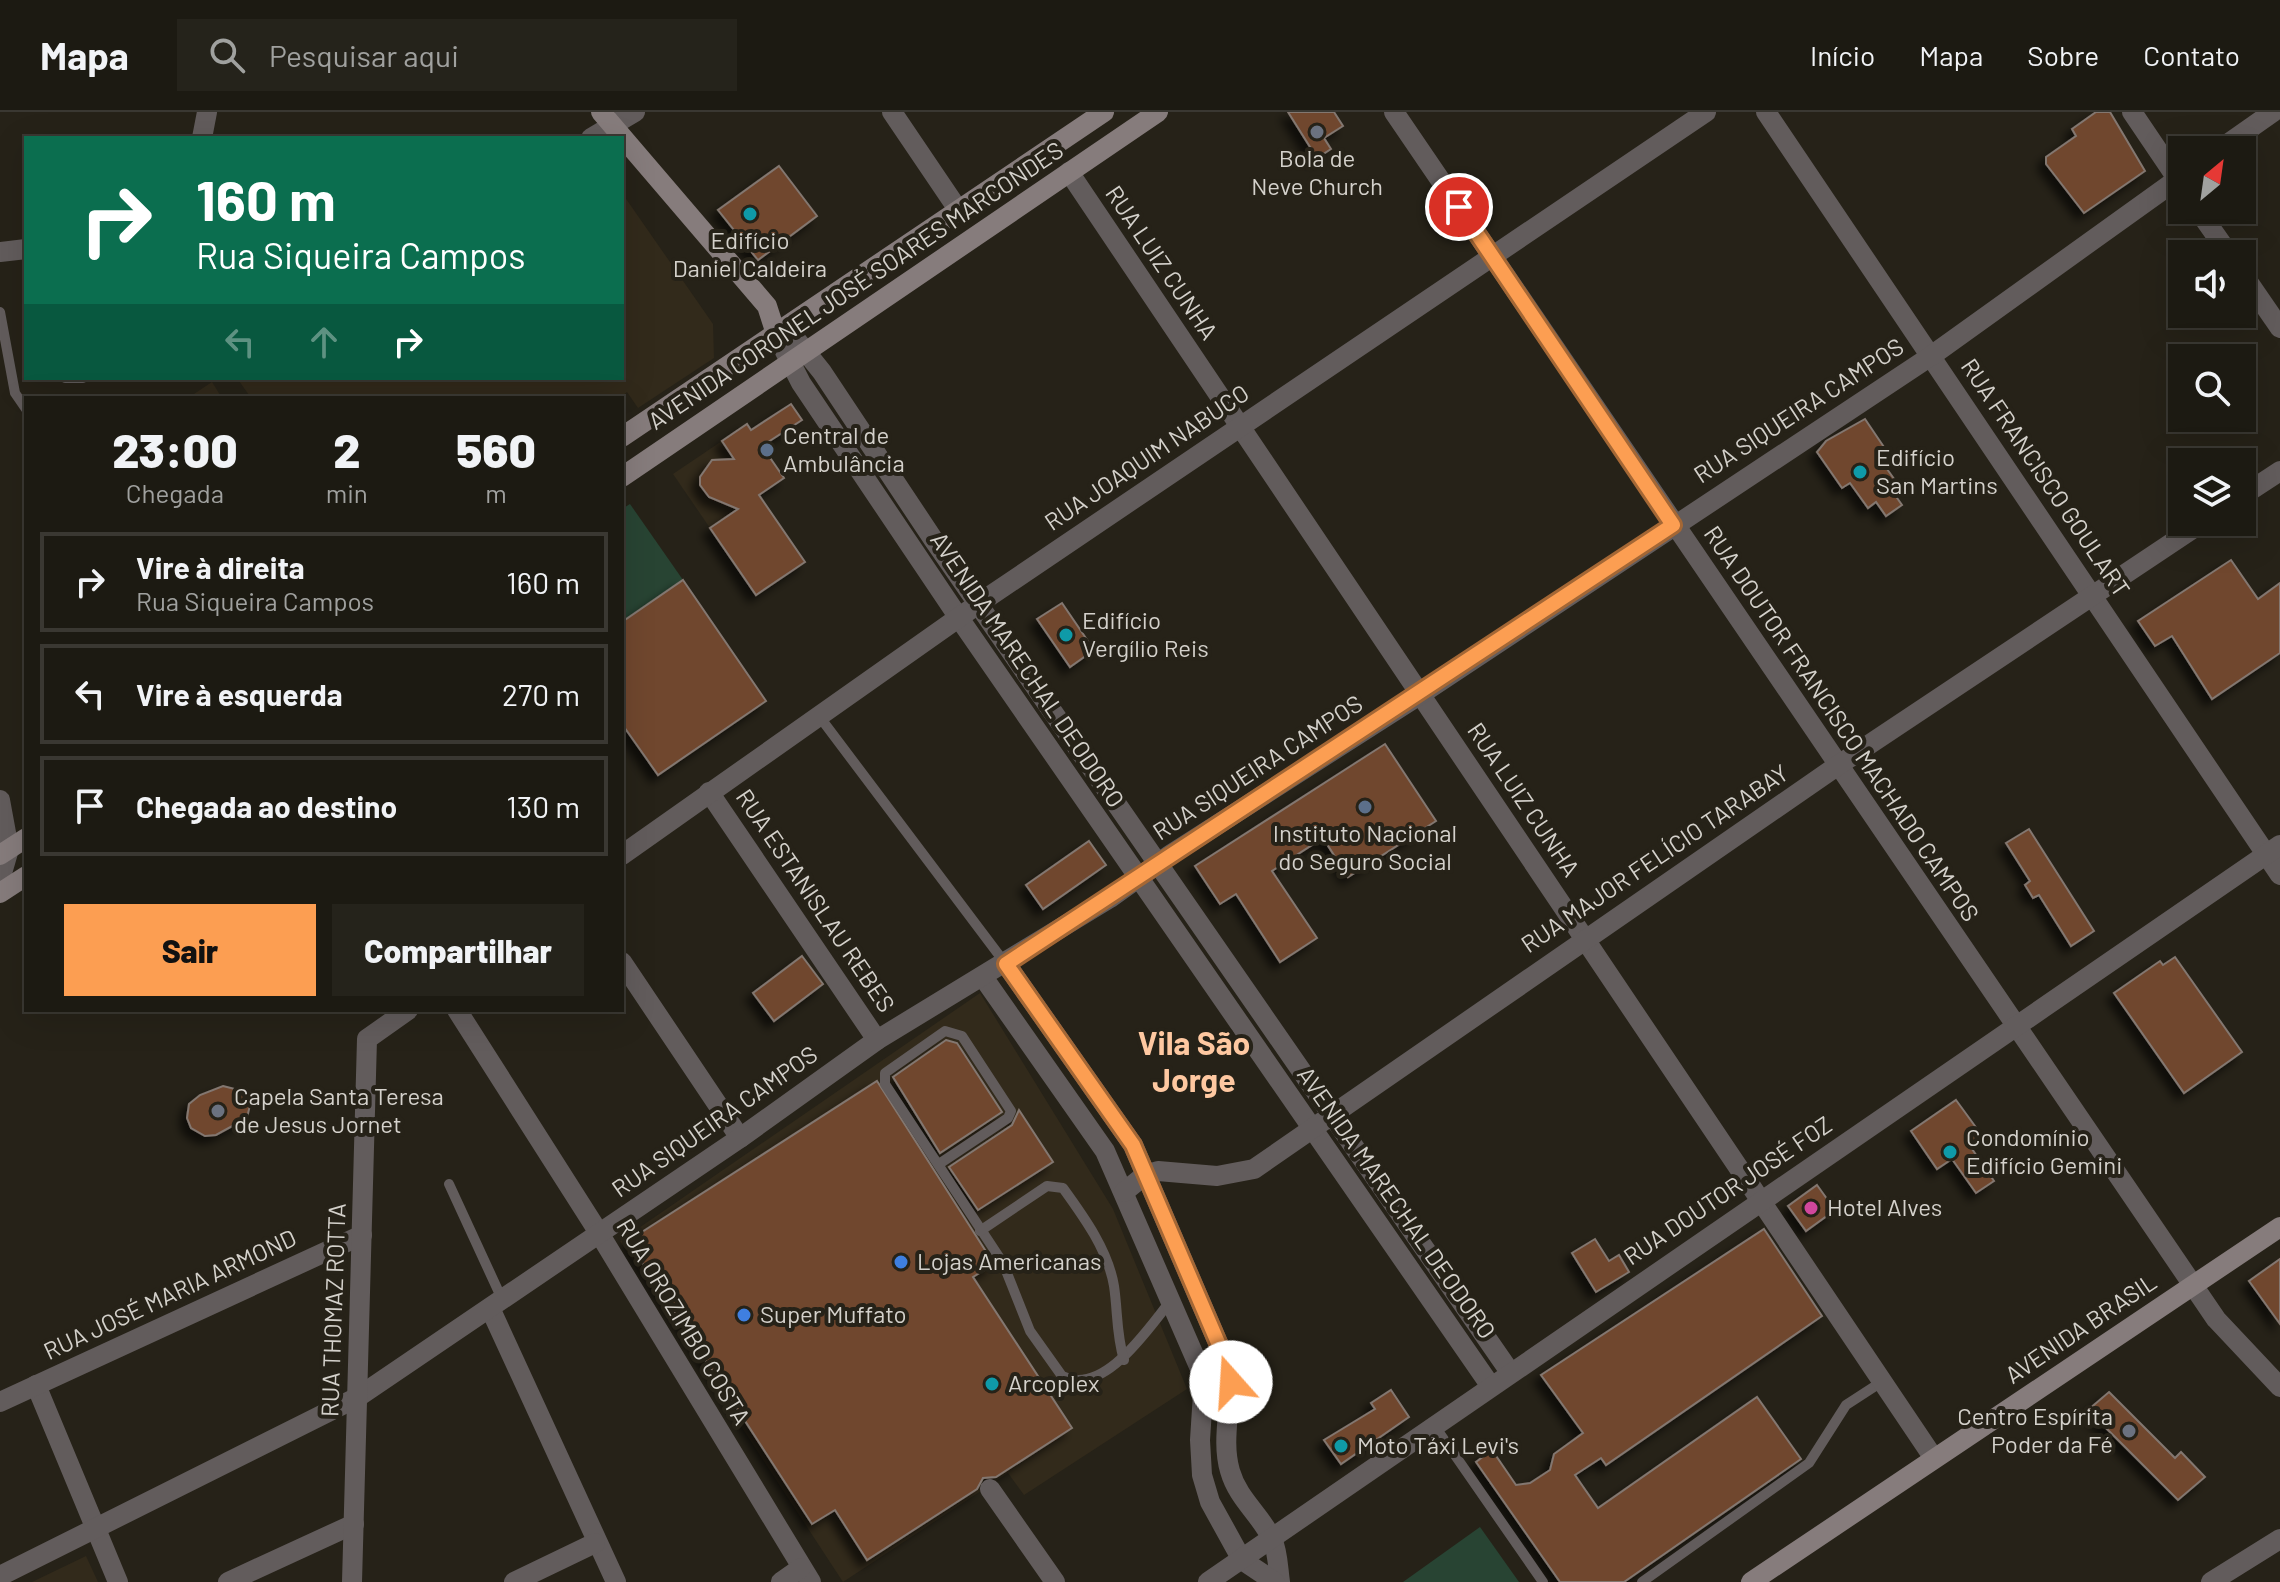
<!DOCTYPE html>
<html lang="pt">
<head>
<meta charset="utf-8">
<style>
	:root { --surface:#1c1a12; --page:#25231b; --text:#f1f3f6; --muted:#a0a19f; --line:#3a3832; --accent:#fc9e52 }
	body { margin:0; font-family:Barlow,sans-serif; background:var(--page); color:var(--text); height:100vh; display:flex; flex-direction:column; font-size:30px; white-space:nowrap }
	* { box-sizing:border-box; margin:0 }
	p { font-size:26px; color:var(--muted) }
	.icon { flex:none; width:44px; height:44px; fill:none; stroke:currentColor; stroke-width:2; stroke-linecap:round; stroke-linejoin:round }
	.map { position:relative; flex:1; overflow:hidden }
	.drawer { position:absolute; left:24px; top:284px; width:600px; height:616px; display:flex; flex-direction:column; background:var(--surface); border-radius:0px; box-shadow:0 8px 32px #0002,0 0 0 2px var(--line) }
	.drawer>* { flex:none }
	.hud { position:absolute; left:24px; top:24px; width:600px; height:244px; border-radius:0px; box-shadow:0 8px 32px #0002,0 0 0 2px var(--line); background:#0b6e4f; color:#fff; overflow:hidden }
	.needle { width:52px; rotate:29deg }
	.fabs { position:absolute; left:2168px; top:24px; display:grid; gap:16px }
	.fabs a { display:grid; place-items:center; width:88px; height:88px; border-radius:0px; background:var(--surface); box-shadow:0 8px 32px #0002,0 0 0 2px var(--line); font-size:40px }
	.pin { position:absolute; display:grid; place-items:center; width:68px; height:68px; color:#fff; margin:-34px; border:4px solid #fff; border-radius:50%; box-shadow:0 2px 8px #0007 }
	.me { position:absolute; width:88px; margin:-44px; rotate:341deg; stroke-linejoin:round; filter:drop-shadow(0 0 6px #0008) }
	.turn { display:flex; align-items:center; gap:28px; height:168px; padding:0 40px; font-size:36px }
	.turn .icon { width:104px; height:104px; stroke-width:2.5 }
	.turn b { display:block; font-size:56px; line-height:68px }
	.lanes { display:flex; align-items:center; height:76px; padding:0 40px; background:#0003; justify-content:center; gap:40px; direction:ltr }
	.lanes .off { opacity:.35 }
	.eta { display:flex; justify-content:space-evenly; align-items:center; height:136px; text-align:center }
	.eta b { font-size:48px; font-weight:800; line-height:56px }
	.button { display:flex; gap:16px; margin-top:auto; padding:16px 40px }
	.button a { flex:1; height:92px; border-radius:0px; background:var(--accent); color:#111; font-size:32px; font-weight:800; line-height:92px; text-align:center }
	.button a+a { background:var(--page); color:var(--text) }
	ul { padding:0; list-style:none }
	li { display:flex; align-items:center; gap:24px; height:100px; margin:0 16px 12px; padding:0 24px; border:4px solid var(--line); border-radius:0px }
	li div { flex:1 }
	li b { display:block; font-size:30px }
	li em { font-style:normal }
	header { display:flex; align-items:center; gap:48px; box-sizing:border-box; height:112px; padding:0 40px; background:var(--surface); border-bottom:2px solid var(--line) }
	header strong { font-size:38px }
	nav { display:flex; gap:44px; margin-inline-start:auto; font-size:28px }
	.search { width:560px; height:72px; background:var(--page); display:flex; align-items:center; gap:20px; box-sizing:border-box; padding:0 28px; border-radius:0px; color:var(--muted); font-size:30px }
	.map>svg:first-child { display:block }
	.built { fill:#322a1b }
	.green { fill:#284433 }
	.building { fill:#6f472f; stroke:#837770; stroke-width:2; filter:url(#shadow) }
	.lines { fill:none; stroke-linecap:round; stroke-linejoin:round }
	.lane { stroke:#625c5c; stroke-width:10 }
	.street { stroke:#625c5c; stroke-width:20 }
	.secondary { stroke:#867c7c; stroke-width:20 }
	.route-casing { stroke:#a46735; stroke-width:20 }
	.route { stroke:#fc9e52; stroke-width:14 }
	.worship-dot { fill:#6b7280; stroke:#262218; stroke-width:3 }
	.culture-dot { fill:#0f9aa8; stroke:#262218; stroke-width:3 }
	.service-dot { fill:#5c6f8a; stroke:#262218; stroke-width:3 }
	.hotel-dot { fill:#d1479c; stroke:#262218; stroke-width:3 }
	.shop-dot { fill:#3f7fe0; stroke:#262218; stroke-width:3 }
	.labels { text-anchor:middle; stroke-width:8; stroke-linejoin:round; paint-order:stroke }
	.poi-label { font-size:24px; fill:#d4d1cb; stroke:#262218; text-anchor:start }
	.street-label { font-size:24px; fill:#d4d1cb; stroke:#262218 }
	.district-label { font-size:32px; font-weight:bold; fill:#fec8a1; stroke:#262218 }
</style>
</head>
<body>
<header>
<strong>Mapa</strong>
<div class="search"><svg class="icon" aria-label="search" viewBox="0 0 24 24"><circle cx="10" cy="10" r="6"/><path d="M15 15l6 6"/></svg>Pesquisar aqui</div>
<nav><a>Início</a><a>Mapa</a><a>Sobre</a><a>Contato</a></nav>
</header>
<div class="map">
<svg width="2280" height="1470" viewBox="0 0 2280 1470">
	<defs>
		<filter id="shadow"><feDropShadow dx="-7" dy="7" stdDeviation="4" flood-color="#0009"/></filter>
	</defs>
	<rect width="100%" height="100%" fill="#262218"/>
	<!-- built -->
	<g class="built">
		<path d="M622,81L713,212L714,246L638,296L627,280L620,286H251L237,266H622Z"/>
		<path d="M212,270L222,286H188Z"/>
		<path d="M722,329L759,383L710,416L673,362Z"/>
		<path d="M980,881L1113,1097L1187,1277L1024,1383L1008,1361L843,1470L620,1129Z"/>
		<path d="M86,1444L98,1470H32Z"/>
	</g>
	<!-- green -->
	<g class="green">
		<path d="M630,392L683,468L622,510V397Z"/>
		<path d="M1480,1415L1519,1470H1403Z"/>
	</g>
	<!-- building -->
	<g class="building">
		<path d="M1288,0H1334L1343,14L1324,26L1331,37L1317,46Z"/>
		<path d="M2096,0H2110L2145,59L2084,101L2046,52V45L2076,24L2072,17Z"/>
		<path d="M779,54L817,104L758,148L718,98Z"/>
		<path d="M791,292L802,308L762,334L784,366L759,383L805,450L756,483L710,416L738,397L709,385L700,373V365L712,348L734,347L722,329L747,312L751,318Z"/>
		<path d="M1865,307L1890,344L1882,350L1897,371L1890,376L1902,393L1886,404L1876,390L1868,396L1850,371L1842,376L1817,340L1826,329Z"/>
		<path d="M2231,448L2258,487L2280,471V541L2212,587L2172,524L2155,534L2138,509Z"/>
		<path d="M683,468L766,589L658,663L622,612V510Z"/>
		<path d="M1062,491L1094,538L1070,555L1037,507Z"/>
		<path d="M1385,632L1436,709L1348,765L1323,726L1272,759L1317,826L1280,850L1236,782L1220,792L1195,754Z"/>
		<path d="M2029,717L2094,819L2071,834L2039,783L2033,786L2025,773L2030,769L2006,731Z"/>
		<path d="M1089,729L1106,753L1043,797L1026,773Z"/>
		<path d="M802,844L823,872L774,909L753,881Z"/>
		<path d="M2175,845L2242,940L2184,981L2114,881L2160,849L2163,853Z"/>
		<path d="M946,928L957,931L1002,1000L940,1041L893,965Z"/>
		<path d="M877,969L994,1152L973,1165L1072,1316L996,1365L983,1366L977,1377L867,1448L835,1398L812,1412L628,1129Z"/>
		<path d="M223,974L243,979L250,993L247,1006L216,1023L205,1024L191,1016L187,1006L189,992L200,983Z"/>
		<path d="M1956,988L1983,1025L1970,1034L1994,1069L1976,1081L1952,1047L1937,1057L1911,1019Z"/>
		<path d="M1019,998L1053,1050L978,1098L949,1055L1012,1013Z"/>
		<path d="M1817,1073L1835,1098L1806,1119L1788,1094Z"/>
		<path d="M1764,1117L1822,1204L1606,1353L1601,1346L1575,1363L1598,1396L1757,1285L1801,1347L1624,1470H1560L1476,1350L1492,1338L1516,1373L1530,1371L1550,1358L1554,1342L1583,1321L1541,1263Z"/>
		<path d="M1595,1127L1609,1149L1619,1143L1629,1160L1596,1180L1572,1141Z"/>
		<path d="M2280,1147V1212L2249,1169Z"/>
		<path d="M1391,1278L1409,1305L1341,1352L1324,1328L1375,1297L1371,1291Z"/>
		<path d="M2109,1280L2175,1346L2181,1340L2205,1365L2178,1388L2088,1298Z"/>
	</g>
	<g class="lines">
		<!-- lane -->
		<g class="lane">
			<path d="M0,200L15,281L26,297"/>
			<path d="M65,266H83"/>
			<path d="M819,604L1005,851"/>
			<path d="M939,1052L1008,1006L1011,999L962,924L945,919L885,961V972L1003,1151L1030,1219L1062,1264C1103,1285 1147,1218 1169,1191"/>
			<path d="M449,1072L502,1187"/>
			<path d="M980,1119L1047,1074L1063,1076C1084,1105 1108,1138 1114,1174C1118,1201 1116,1221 1124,1248"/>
			<path d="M1434,1313L1543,1470"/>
			<path d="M1642,1470L1809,1351L1846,1293L1883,1269"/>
		</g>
		<!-- street -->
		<g class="street">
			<path d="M892,0L959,99"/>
			<path d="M1394,0L2216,1207L2280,1275"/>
			<path d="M1766,0L2280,763"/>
			<path d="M2132,0L2182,74"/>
			<path d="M202,26L207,0"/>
			<path d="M591,26L635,0"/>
			<path d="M2219,38L2273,0"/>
			<path d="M1069,60L1933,1345"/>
			<path d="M2198,98L2229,142"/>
			<path d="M0,140L26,137"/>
			<path d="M2242,161L2280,216"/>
			<path d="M786,215L822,260L933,427L1510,1260"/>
			<path d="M776,222L801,271L959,506L1490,1273"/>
			<path d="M2242,384L2280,359"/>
			<path d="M709,680L877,928"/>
			<path d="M0,688L9,737L0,768"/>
			<path d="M622,743L978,492L1706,0"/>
			<path d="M622,850L740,1026"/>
			<path d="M1006,852L1133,1033L1228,1254C1234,1289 1220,1325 1230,1359C1238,1387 1260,1402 1272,1427C1278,1439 1278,1457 1280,1470"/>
			<path d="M983,865L1105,1039L1204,1266L1200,1328L1202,1363L1210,1390L1242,1448L1275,1470"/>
			<path d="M457,898L599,1121L811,1470"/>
			<path d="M1124,1080L1145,1063L1158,1059L1217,1064L1254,1057L1837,654L2203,410"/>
			<path d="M490,1196L616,1470"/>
			<path d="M36,1273L118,1470"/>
			<path d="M0,1290L362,1123"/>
			<path d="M990,1377L1055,1470"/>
			<path d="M0,1464L358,1285L740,1026L877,928L1110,786L1170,743L1421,582L1931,244L2182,64"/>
			<path d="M228,1470L354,1412"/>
			<path d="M352,1470L367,927L408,898"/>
			<path d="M514,1470L595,1431"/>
			<path d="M781,1470L801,1456"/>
			<path d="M1208,1470L2280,733"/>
			<path d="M2211,1470L2280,1427"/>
		</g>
		<!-- secondary -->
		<g class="secondary">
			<path d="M601,0L767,194L776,222"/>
			<path d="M622,325L1104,0"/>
			<path d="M622,365L1158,0"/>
			<path d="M0,743L26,726"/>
			<path d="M0,781L26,764"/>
			<path d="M1751,1470L2280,1115"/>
		</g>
	</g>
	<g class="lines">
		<defs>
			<path id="route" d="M1231,1270L1228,1254L1133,1033L1006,852L1673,413L1459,95"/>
		</defs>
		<!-- route casing -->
		<use href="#route" class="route-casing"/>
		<!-- route -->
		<use href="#route" class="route"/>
	</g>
	<!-- markers -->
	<g class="worship-dot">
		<circle cx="1317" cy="20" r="8"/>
		<circle cx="218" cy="999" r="8"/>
		<circle cx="2129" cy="1319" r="8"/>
	</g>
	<g class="culture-dot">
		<circle cx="750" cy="102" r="8"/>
		<circle cx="1860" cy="360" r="8"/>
		<circle cx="1066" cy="523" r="8"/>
		<circle cx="1950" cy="1040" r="8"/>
		<circle cx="992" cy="1272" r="8"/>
		<circle cx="1341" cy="1334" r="8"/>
	</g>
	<g class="service-dot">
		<circle cx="767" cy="338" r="8"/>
		<circle cx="1365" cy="695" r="8"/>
	</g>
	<circle class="hotel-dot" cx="1811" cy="1096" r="8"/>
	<g class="shop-dot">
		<circle cx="901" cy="1150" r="8"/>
		<circle cx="744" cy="1203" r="8"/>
	</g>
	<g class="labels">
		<!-- poi labels -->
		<g class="poi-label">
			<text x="1317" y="55" text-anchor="middle">Bola de<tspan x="1317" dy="28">Neve Church</tspan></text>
			<text x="750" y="137" text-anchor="middle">Edifício<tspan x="750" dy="28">Daniel Caldeira</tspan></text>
			<text x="783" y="332">Central de<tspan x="783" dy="28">Ambulância</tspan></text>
			<text x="1876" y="354">Edifício<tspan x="1876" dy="28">San Martins</tspan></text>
			<text x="1082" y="517">Edifício<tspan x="1082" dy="28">Vergílio Reis</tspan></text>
			<text x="1365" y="730" text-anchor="middle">Instituto Nacional<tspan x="1365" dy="28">do Seguro Social</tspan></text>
			<text x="234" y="993">Capela Santa Teresa<tspan x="234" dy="28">de Jesus Jornet</tspan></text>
			<text x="1966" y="1034">Condomínio<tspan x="1966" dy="28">Edifício Gemini</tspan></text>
			<text x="1827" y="1104">Hotel Alves</text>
			<text x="917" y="1158">Lojas Americanas</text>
			<text x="760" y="1211">Super Muffato</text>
			<text x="1008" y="1280">Arcoplex</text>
			<text x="2113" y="1313" text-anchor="end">Centro Espírita<tspan x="2113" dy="28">Poder da Fé</tspan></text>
			<text x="1357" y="1342">Moto Táxi Levi's</text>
		</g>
		<!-- street labels -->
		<g class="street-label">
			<text transform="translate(1161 151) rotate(56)" y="8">RUA LUIZ CUNHA</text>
			<text transform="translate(856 174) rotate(-34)" y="8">AVENIDA CORONEL JOSÉ SOARES MARCONDES</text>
			<text transform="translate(1799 299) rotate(-33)" y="8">RUA SIQUEIRA CAMPOS</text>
			<text transform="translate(1147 346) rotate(-34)" y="8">RUA JOAQUIM NABUCO</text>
			<text transform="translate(2045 366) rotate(56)" y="8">RUA FRANCISCO GOULART</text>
			<text transform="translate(1027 558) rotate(56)" y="8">AVENIDA MARECHAL DEODORO</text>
			<text transform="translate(1841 612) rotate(56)" y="8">RUA DOUTOR FRANCISCO MACHADO CAMPOS</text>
			<text transform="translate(1258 656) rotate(-33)" y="8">RUA SIQUEIRA CAMPOS</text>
			<text transform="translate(1523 688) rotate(56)" y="8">RUA LUIZ CUNHA</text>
			<text transform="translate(1655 747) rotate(-34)" y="8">RUA MAJOR FELÍCIO TARABAY</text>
			<text transform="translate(815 789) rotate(56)" y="8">RUA ESTANISLAU REBES</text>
			<text transform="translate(715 1010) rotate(-35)" y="8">RUA SIQUEIRA CAMPOS</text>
			<text transform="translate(1728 1079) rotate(-34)" y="8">RUA DOUTOR JOSÉ FOZ</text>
			<text transform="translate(1396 1091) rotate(55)" y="8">AVENIDA MARECHAL DEODORO</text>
			<text transform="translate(170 1183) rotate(-25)" y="8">RUA JOSÉ MARIA ARMOND</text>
			<text transform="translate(334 1198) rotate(-88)" y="8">RUA THOMAZ ROTTA</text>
			<text transform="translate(683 1210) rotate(59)" y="8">RUA OROZIMBO COSTA</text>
			<text transform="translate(2081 1217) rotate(-34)" y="8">AVENIDA BRASIL</text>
		</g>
		<!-- district labels -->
		<g class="district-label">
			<text x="1194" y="943">Vila São<tspan x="1194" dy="37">Jorge</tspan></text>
		</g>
	</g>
</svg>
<div class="fabs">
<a><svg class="needle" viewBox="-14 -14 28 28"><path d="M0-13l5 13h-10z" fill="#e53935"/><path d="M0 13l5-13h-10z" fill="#a0a19f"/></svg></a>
<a><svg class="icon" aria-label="sound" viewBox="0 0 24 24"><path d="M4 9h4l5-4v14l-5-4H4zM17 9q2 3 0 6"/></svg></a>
<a><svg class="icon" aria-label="search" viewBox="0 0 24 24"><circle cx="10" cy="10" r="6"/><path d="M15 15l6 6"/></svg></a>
<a><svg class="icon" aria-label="layers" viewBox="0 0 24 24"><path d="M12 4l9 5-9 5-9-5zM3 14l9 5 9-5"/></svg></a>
</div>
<div class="pin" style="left:1459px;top:95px;background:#d93025"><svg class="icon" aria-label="arrive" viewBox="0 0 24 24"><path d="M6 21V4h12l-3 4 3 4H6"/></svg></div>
<svg class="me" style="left:1231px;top:1270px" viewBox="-20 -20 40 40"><circle r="19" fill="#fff"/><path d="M0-13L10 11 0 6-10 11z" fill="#fc9e52"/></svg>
<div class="hud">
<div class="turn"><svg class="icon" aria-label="right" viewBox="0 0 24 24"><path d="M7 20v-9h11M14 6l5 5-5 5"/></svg><div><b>160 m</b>Rua Siqueira Campos</div></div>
<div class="lanes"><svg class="icon off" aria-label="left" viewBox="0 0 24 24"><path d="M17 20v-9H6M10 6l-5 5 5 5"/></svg><svg class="icon off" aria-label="ahead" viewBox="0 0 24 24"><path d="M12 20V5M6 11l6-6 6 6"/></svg><svg class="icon" aria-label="right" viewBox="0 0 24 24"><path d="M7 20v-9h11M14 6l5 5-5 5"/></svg></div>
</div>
<section class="drawer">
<div class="eta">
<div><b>23:00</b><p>Chegada</p></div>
<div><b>2</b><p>min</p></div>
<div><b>560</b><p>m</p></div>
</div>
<ul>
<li><svg class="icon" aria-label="right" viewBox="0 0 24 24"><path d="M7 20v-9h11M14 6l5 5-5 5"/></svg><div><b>Vire à direita</b><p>Rua Siqueira Campos</p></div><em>160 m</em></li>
<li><svg class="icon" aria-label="left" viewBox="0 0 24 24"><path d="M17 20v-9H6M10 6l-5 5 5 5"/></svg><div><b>Vire à esquerda</b></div><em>270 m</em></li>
<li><svg class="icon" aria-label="arrive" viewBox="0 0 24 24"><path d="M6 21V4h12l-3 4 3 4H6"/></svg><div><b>Chegada ao destino</b></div><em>130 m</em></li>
</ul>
<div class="button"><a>Sair</a><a>Compartilhar</a></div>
</section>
</div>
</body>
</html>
